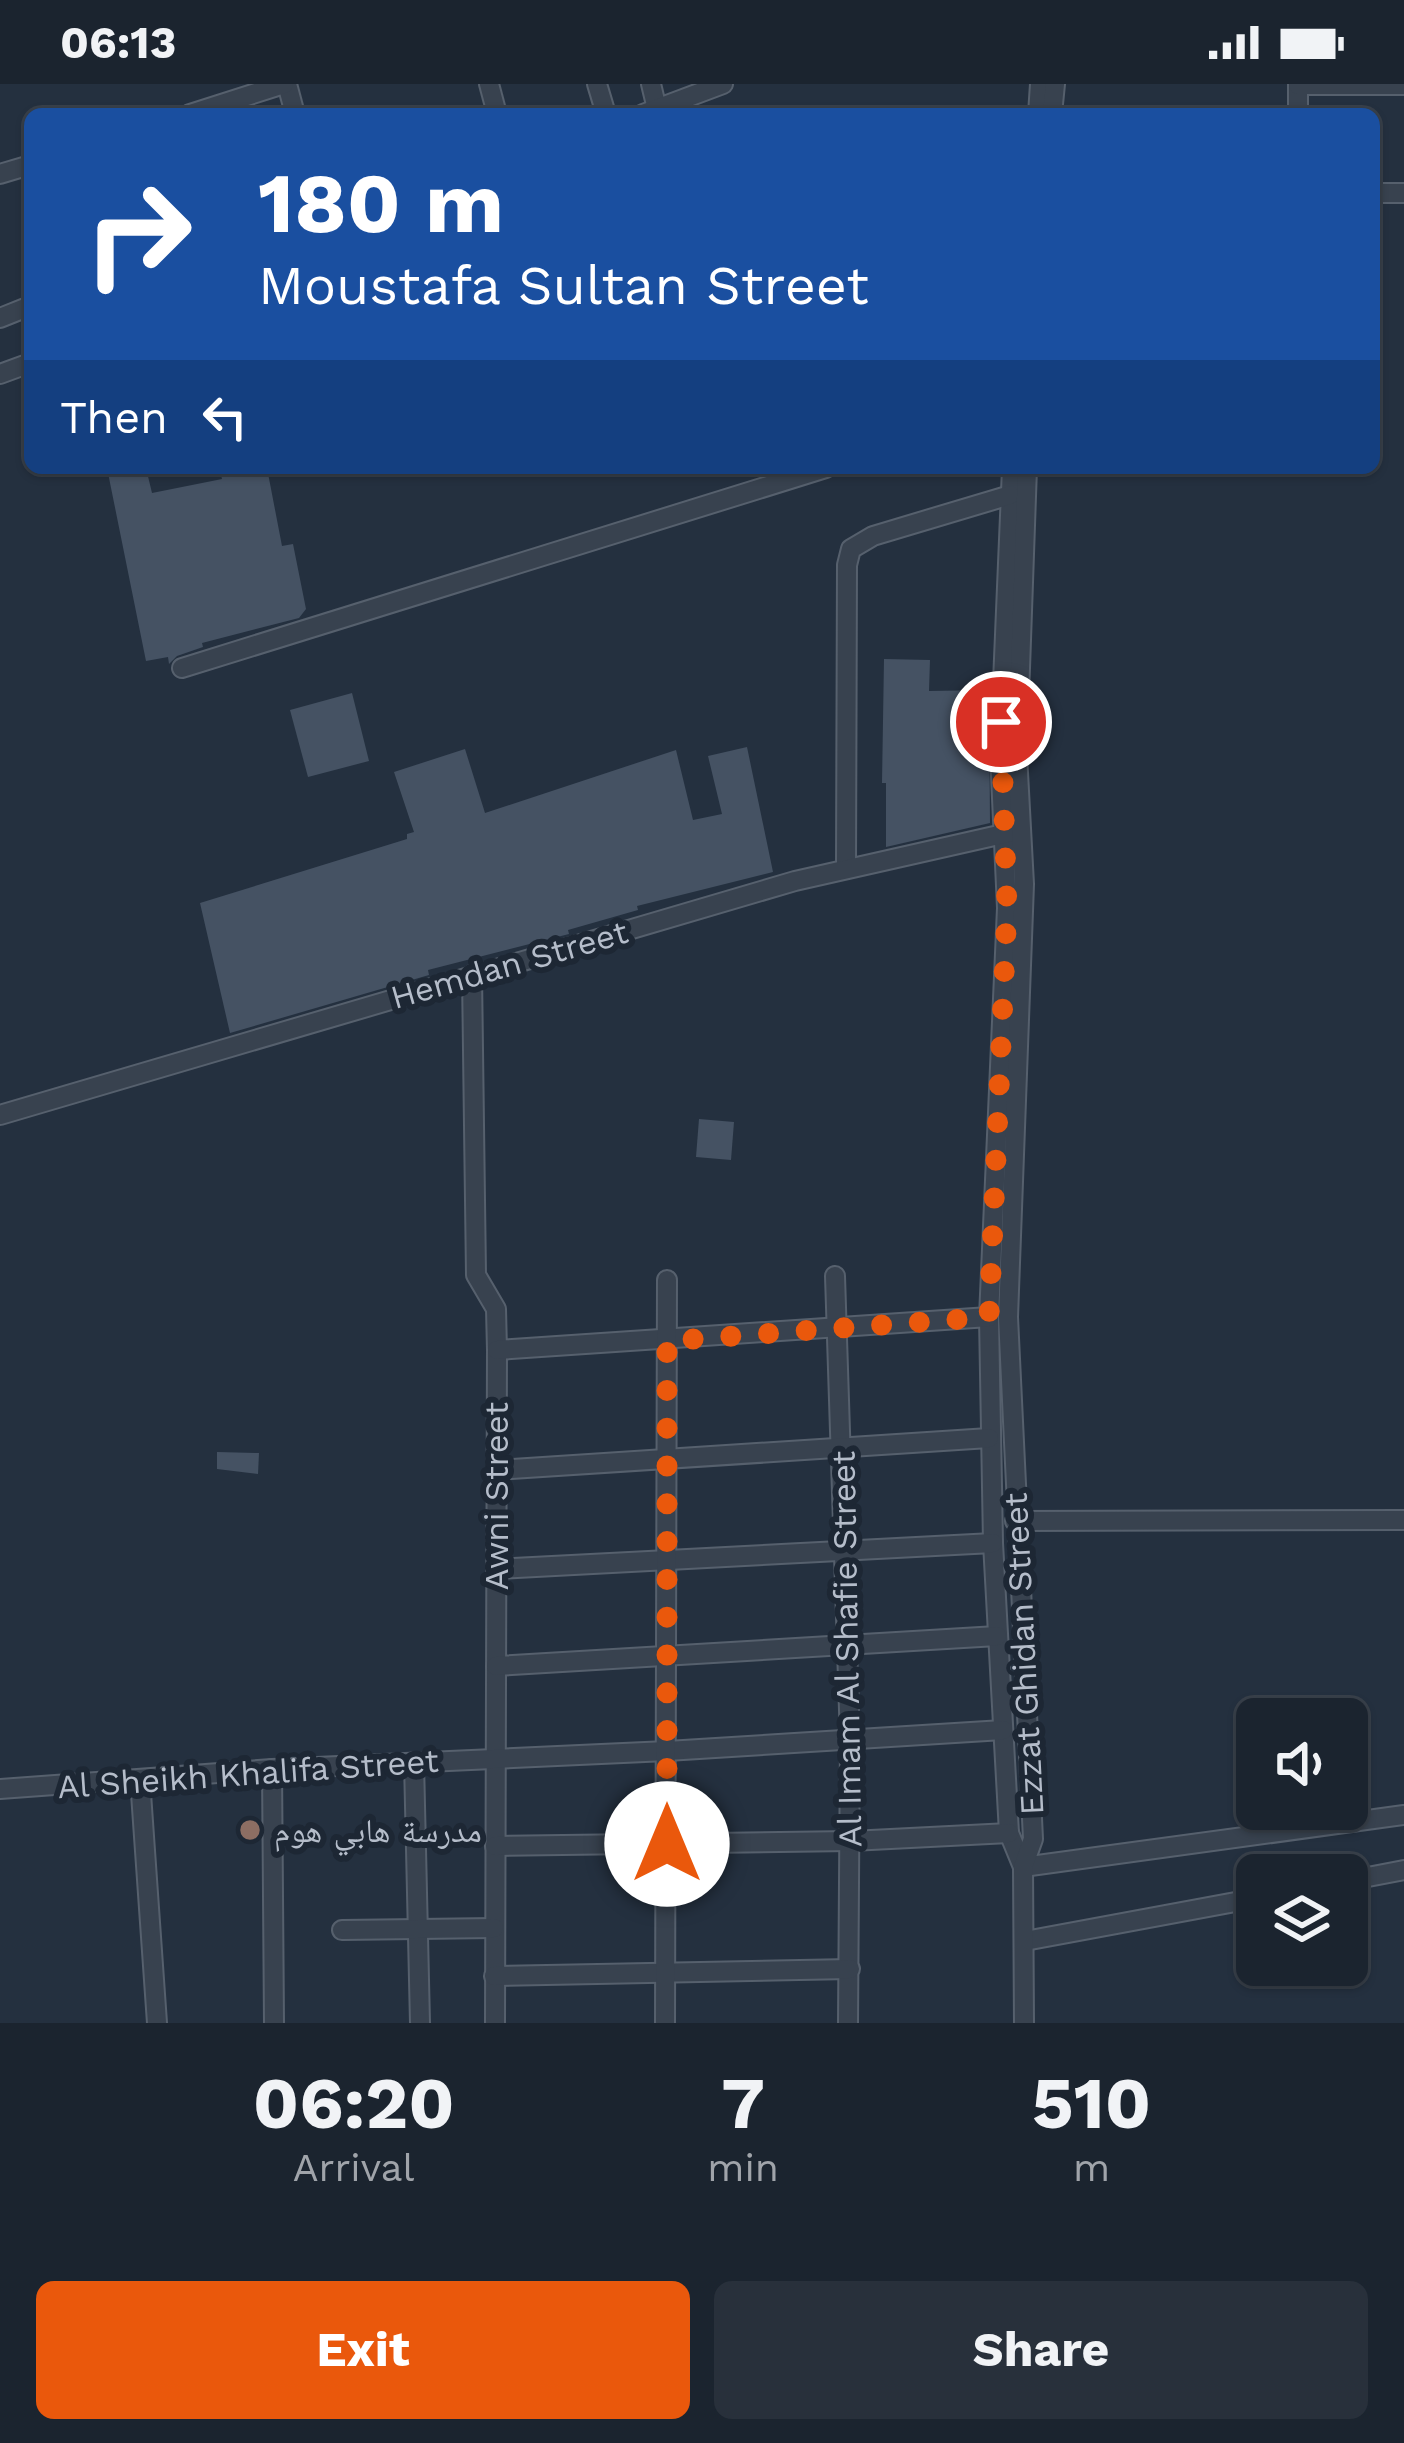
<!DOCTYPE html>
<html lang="en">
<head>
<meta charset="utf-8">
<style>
	:root { --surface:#1b242f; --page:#28303b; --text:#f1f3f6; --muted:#a0a4aa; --line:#39414b; --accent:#ea580c }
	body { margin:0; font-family:"Work Sans","Noto Naskh Arabic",sans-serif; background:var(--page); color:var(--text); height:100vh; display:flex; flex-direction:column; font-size:45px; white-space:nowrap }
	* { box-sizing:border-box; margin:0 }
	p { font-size:39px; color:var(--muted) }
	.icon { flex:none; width:66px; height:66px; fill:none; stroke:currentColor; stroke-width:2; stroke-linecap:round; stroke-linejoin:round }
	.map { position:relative; height:1939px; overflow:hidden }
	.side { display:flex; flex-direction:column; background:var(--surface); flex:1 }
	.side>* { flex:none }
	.hud { position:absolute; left:24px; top:24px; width:1356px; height:366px; border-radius:18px; box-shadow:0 3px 9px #0004,0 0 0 3px var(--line); background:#1a4fa0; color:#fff; overflow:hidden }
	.tools { position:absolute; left:1236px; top:1614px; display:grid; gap:24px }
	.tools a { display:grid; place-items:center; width:132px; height:132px; border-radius:18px; background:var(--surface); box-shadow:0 3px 9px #0004,0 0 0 3px var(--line); font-size:60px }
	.pin { position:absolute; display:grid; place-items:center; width:102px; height:102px; color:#fff; margin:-51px; border:6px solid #fff; border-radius:50%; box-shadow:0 3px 12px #0007 }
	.me { position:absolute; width:132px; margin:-66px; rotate:0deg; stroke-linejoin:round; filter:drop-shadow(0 0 9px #0008) }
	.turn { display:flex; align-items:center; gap:42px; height:252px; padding:0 36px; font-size:54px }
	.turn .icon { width:156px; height:156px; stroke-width:2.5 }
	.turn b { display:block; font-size:84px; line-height:102px }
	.then { display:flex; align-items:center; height:114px; padding:0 36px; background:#0003; gap:24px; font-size:45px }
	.eta { display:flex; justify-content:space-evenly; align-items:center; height:204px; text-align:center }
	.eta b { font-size:72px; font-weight:700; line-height:84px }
	.action { display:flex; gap:24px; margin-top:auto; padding:24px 36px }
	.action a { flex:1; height:138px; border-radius:18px; background:var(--accent); color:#fff; font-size:48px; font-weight:700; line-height:138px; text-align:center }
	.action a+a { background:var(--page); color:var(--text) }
	.status { display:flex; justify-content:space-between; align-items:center; height:84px; padding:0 60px; background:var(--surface); direction:ltr }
	.status svg { height:33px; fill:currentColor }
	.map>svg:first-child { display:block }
	.building { fill:#455263 }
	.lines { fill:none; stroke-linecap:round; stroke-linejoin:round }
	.minor-casing { stroke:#56606d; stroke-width:22 }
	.minor { stroke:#38424f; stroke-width:18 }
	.route { stroke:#ea580c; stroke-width:21; stroke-dasharray:0 37.8 }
	.education-dot { fill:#8d6e63; stroke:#1d2734; stroke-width:4.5 }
	.labels { text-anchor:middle; stroke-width:12; stroke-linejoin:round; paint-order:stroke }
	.street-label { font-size:33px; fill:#b5bdca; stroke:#1d2734 }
	.poi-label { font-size:33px; fill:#b5bdca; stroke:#1d2734; text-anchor:start }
</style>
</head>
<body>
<div class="status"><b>06:13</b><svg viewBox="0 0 49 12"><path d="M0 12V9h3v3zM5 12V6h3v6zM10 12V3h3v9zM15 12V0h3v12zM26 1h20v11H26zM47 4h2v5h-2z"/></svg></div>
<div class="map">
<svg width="1404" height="1939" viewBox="0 0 1404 1939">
	<rect width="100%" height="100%" fill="#24303f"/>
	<!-- building -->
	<g class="building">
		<path d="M107,384H146L152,409L222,395L220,387L267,384L282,462L293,460L306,525L299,534L202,559L203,563L177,572L169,580L168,573L146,577Z"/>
		<path d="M884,575L930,576L929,607L989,606L990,739L886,763V699H882Z"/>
		<path d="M352,609L369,677L308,693L290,626Z"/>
		<path d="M747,663L773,788L637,822L638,826L568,846L569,850L428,886L429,891L230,949L200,819L407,755V750L414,748L394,688L465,665L485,729L676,666L693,736L722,730L708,672Z"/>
		<path d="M699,1035L734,1038L731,1076L696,1073Z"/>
		<path d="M217,1368L259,1369L258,1390L217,1385Z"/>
	</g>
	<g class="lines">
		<defs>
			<g id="minor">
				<path d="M287,0L295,30"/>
				<path d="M489,0L497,30"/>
				<path d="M597,0L606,30"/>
				<path d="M651,0L657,25"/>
				<path d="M1298,0V30"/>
				<path d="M1298,1H1404"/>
				<path d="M190,30L284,0"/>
				<path d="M643,30L723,0"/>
				<path d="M1038,30L1040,0"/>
				<path d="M1052,30L1055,0"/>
				<path d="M0,90L30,81"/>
				<path d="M1374,109H1404"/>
				<path d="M0,234L30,222"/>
				<path d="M0,290L30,279"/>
				<path d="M1012,384L1000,670L1007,824L989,1233L993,1459L1009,1749L1023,1783"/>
				<path d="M182,584L826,384"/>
				<path d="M846,784L847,481L851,465L873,452L1010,411"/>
				<path d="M472,891L476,1191L496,1225L497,1266L495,1939"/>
				<path d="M0,1031L795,797L1012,748"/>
				<path d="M835,1192L850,1657L848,1939"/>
				<path d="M497,1266L989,1233"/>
				<path d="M496,1386L989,1354"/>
				<path d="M1015,1437L1404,1436"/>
				<path d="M496,1485L993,1459"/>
				<path d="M496,1582L997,1552"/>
				<path d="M414,1678L420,1939"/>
				<path d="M272,1685L274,1939"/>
				<path d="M140,1695L157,1939"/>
				<path d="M0,1705L272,1685L667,1667L1003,1646"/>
				<path d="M495,1762L851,1757L1009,1749"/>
				<path d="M1023,1783L1404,1731"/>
				<path d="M1347,1797L1404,1786"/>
				<path d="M342,1846L494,1844"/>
				<path d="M1025,1857L1257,1814"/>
				<path d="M494,1892L850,1885"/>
				<path d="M665,1939L667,1196"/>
				<path d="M1024,1939L1023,1783L1033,1755L1008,1233L1024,800L1017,670L1027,384"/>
			</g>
		</defs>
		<!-- minor casing -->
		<use href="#minor" class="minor-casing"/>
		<!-- minor -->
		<use href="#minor" class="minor"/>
	</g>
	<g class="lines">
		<!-- route -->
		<path class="route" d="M667,1760V1257L989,1233L1007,824L1001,638"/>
	</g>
	<!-- markers -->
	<circle class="education-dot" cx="250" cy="1746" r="12"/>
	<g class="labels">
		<!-- street labels -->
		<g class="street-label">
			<text transform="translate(509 880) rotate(-16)" y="12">Hemdan Street</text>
			<text transform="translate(496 1412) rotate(-90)" y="12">Awni Street</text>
			<text transform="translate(846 1565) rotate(-91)" y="12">Al Imam Al Shafie Street</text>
			<text transform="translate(1023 1570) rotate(-93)" y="12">Ezzat Ghidan Street</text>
			<text transform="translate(248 1689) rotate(-4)" y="12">Al Sheikh Khalifa Street</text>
		</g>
		<!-- poi labels -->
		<g class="poi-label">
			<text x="274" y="1758">مدرسة هابي هوم</text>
		</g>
	</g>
</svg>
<div class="tools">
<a><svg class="icon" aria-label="sound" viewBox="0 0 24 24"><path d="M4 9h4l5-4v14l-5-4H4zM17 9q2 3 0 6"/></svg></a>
<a><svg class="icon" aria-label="layers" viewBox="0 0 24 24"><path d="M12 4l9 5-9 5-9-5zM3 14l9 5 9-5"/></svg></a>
</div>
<div class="pin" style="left:1001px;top:638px;background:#d93025"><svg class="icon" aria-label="arrive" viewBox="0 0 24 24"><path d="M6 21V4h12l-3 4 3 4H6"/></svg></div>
<svg class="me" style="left:667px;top:1760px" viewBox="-20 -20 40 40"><circle r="19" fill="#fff"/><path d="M0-13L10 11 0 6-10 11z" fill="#ea580c"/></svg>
<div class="hud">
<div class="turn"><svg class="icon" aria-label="right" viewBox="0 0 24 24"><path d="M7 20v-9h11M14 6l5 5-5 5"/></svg><div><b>180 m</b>Moustafa Sultan Street</div></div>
<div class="then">Then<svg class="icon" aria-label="left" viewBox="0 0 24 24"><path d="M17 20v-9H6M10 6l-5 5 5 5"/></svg></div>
</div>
</div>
<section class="side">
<div class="eta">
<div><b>06:20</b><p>Arrival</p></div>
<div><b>7</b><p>min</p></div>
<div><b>510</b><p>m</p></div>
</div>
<div class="action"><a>Exit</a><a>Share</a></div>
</section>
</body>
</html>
